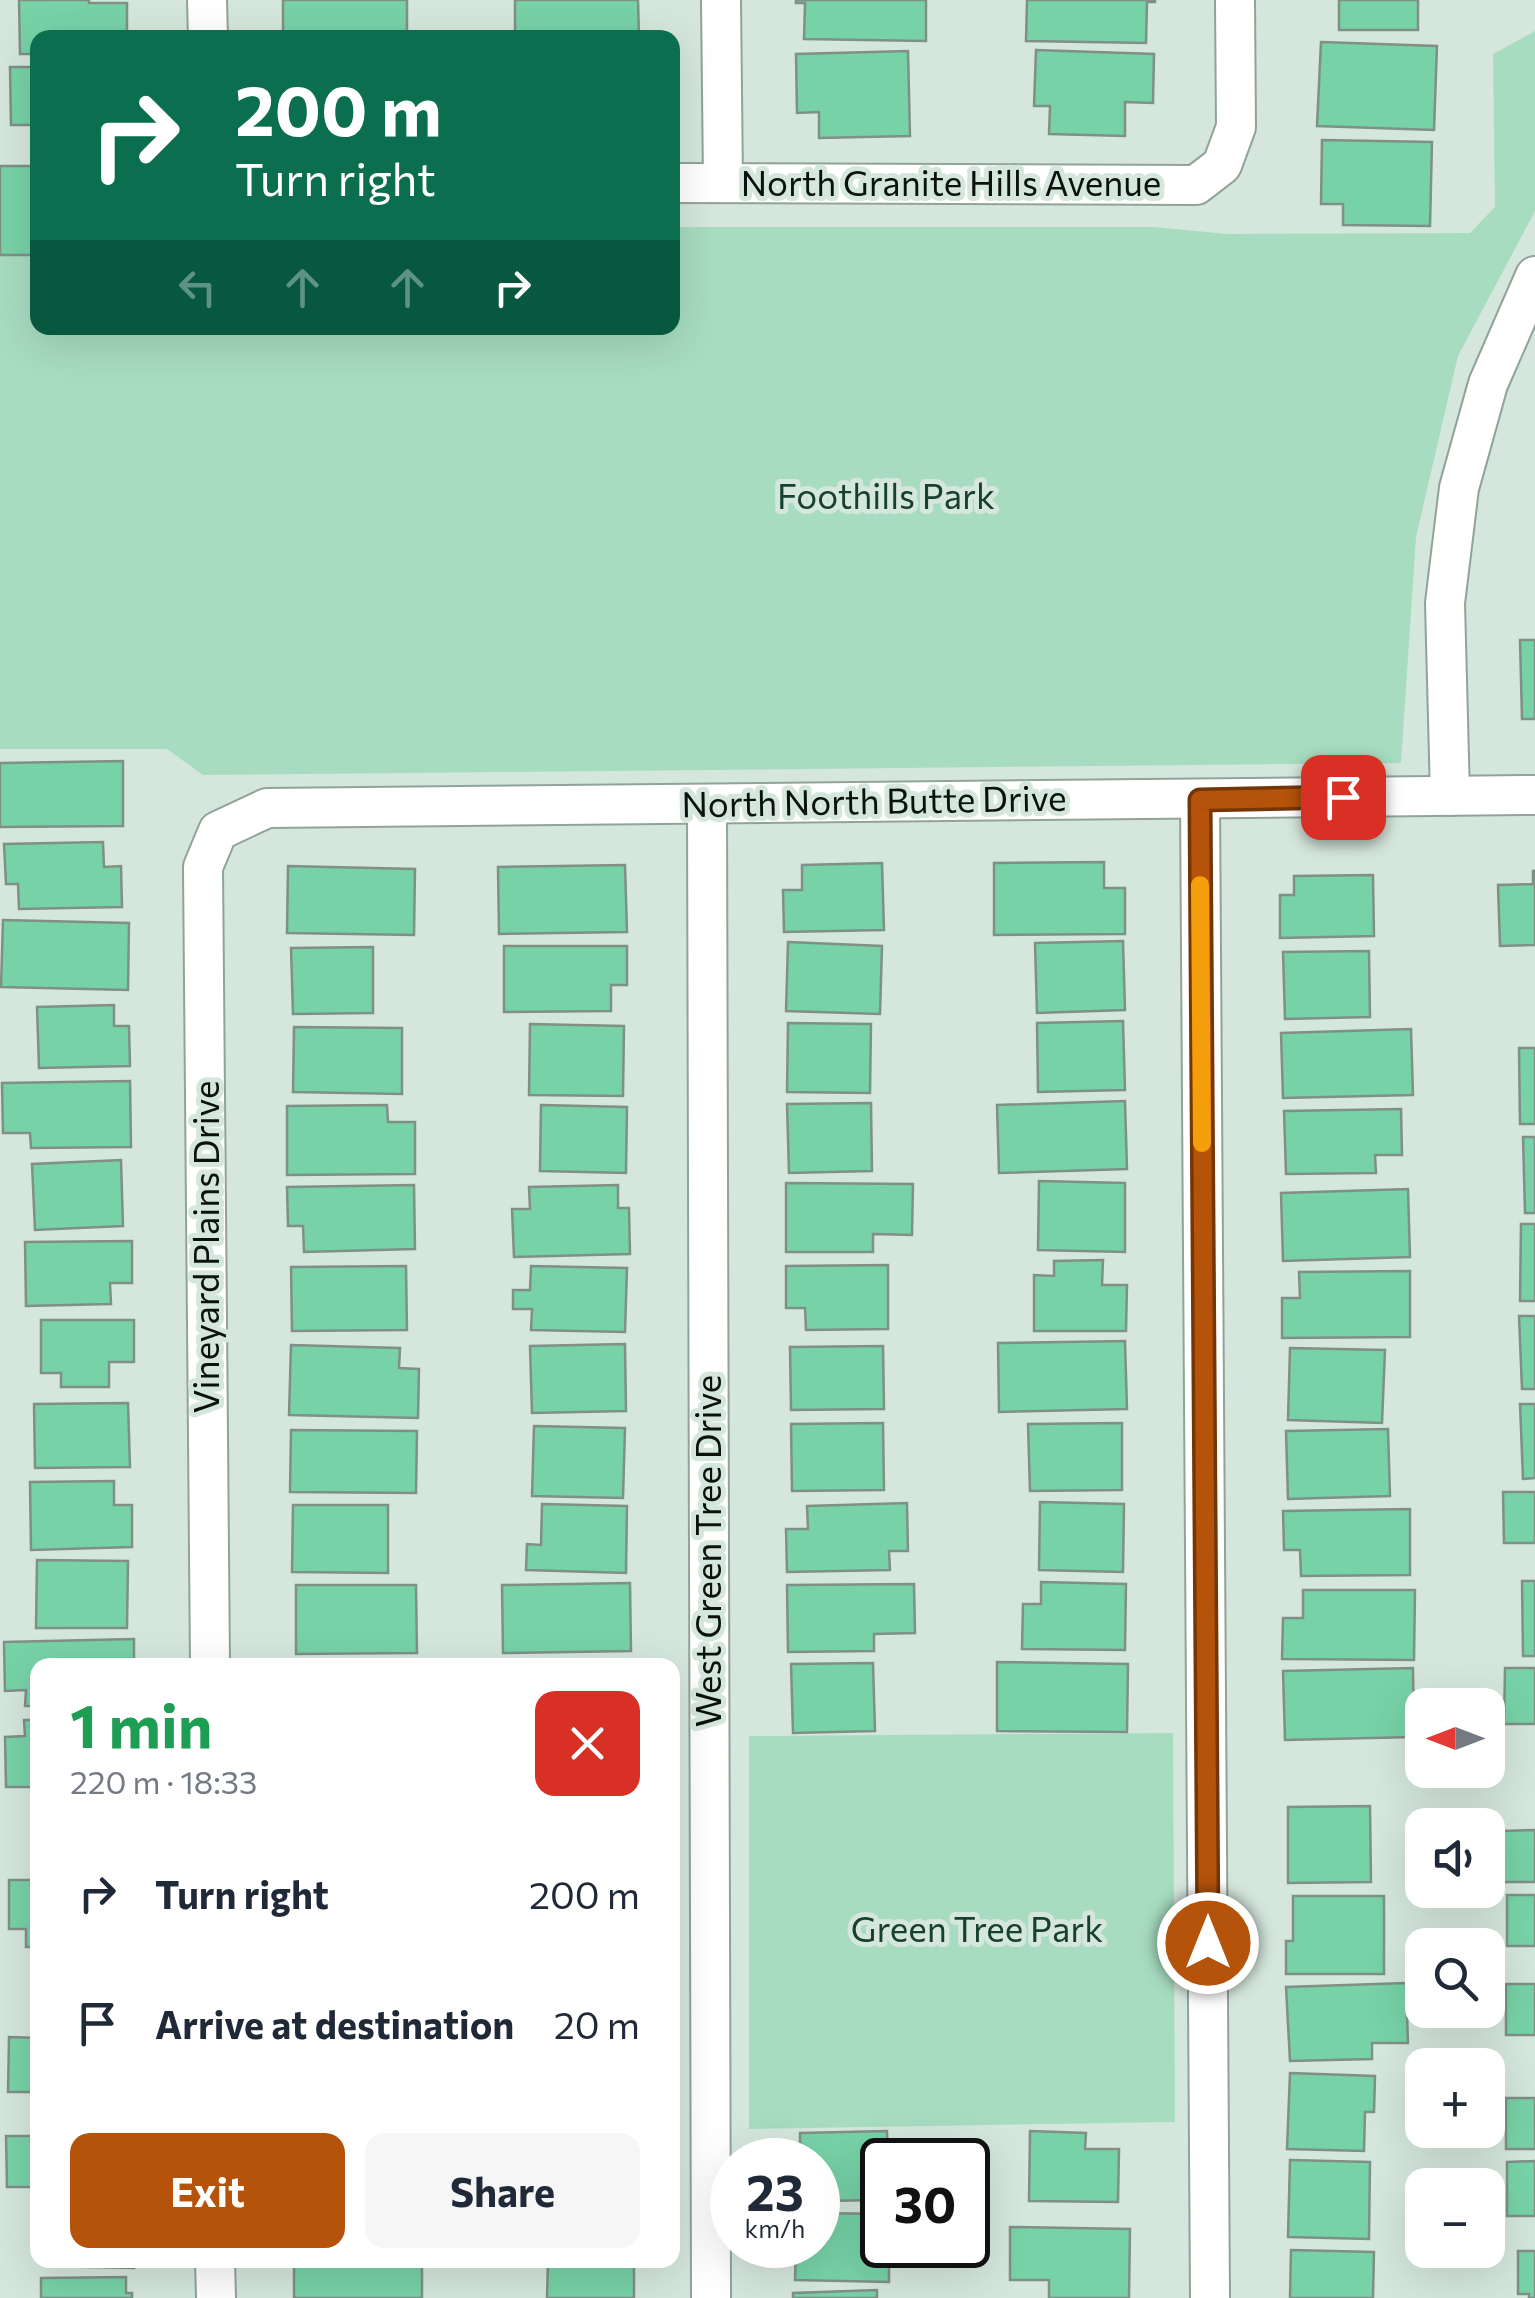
<!DOCTYPE html>
<html lang="en">
<head>
<meta charset="utf-8">
<style>
	:root { --surface:#fff; --page:#f6f6f7; --text:#1f2937; --muted:#747a83; --accent:#b45309 }
	body { margin:0; font-family:Commissioner,sans-serif; background:var(--page); color:var(--text); height:100vh; display:flex; flex-direction:column; font-size:38px; white-space:nowrap }
	* { box-sizing:border-box; margin:0 }
	p { font-size:32px; color:var(--muted) }
	.icon { flex:none; width:55px; height:55px; fill:none; stroke:currentColor; stroke-width:2; stroke-linecap:round; stroke-linejoin:round }
	.map { position:relative; flex:1; overflow:hidden }
	.drawer { position:absolute; left:30px; top:1658px; width:650px; height:610px; display:flex; flex-direction:column; background:var(--surface); border-radius:20px; box-shadow:0 10px 40px #0002 }
	.drawer>* { flex:none }
	.guide { position:absolute; left:30px; top:30px; width:650px; height:305px; border-radius:20px; box-shadow:0 10px 40px #0002; background:#0b6e4f; color:#fff; overflow:hidden }
	.needle { width:65px; rotate:270deg }
	.tools { position:absolute; left:1405px; top:1688px; display:grid; gap:20px }
	.tools a { display:grid; place-items:center; width:100px; height:100px; border-radius:20px; background:var(--surface); box-shadow:0 10px 40px #0002; font-size:50px }
	.speed { position:absolute; left:710px; top:2138px; display:flex; gap:20px; font-size:50px; font-weight:700; text-align:center }
	.speed>* { display:grid; place-content:center; width:130px; height:130px; border-radius:50%; background:var(--surface); box-shadow:0 10px 40px #0002; line-height:1 }
	.speed small { font-size:25px; font-weight:400 }
	.speed .limit { border:5px solid #111; border-radius:15px; background:#fff; color:#111 }
	.pin { position:absolute; display:grid; place-items:center; width:85px; height:85px; color:#fff; margin:-42px; border-radius:20px; box-shadow:0 5px 15px #0006 }
	.me { position:absolute; width:110px; margin:-55px; rotate:0deg; stroke-linejoin:round; filter:drop-shadow(0 0 8px #0008) }
	.turn { display:flex; align-items:center; gap:35px; height:210px; padding:0 40px; font-size:45px }
	.turn .icon { width:130px; height:130px; stroke-width:2.5 }
	.turn b { display:block; font-size:70px; line-height:85px }
	.lanes { display:flex; align-items:center; height:95px; padding:0 40px; background:#0003; justify-content:center; gap:50px; direction:ltr }
	.lanes .off { opacity:.35 }
	.round { display:grid; place-items:center; flex:none; width:105px; height:105px; border-radius:20px; background:var(--page) }
	.head { display:flex; align-items:center; justify-content:space-between; height:170px; padding:0 40px }
	h1 { font-size:60px; font-weight:700; line-height:75px; color:#1e9e55 }
	.cta { display:flex; gap:20px; margin-top:auto; padding:20px 40px }
	.cta a { flex:1; height:115px; border-radius:20px; background:var(--accent); color:#fff; font-size:40px; font-weight:700; line-height:115px; text-align:center }
	.cta a+a { background:var(--page); color:var(--text) }
	ul { padding:0; list-style:none }
	li { display:flex; align-items:center; gap:30px; height:130px; padding:0 40px }
	li div { flex:1 }
	li b { display:block; font-size:38px }
	li em { font-style:normal }
	.map>svg:first-child { display:block }
	.green { fill:#a7dcc0 }
	.building { fill:#77d2a7; stroke:#7f9087; stroke-width:2.5 }
	.lines { fill:none; stroke-linecap:round; stroke-linejoin:round }
	.minor-casing { stroke:#91a399; stroke-width:42 }
	.minor { stroke:#fff; stroke-width:38 }
	.route-casing { stroke:#753606; stroke-width:25 }
	.route { stroke:#b45309; stroke-width:18 }
	.slow { stroke:#f59e0b; stroke-width:18 }
	.labels { text-anchor:middle; stroke-width:10; stroke-linejoin:round; paint-order:stroke }
	.street-label { font-size:35px; fill:#0b110e; stroke:#d5e7dd }
	.park-label { font-size:35px; fill:#18402e; stroke:#d5e7dd }
</style>
</head>
<body>
<div class="map">
<svg width="1535" height="2298" viewBox="0 0 1535 2298">
	<rect width="100%" height="100%" fill="#d5e7dd"/>
	<!-- green -->
	<g class="green">
		<path d="M1535,31V211L1458,356L1416,537L1401,763L203,775L167,749H0V254H37L38,328H672L673,227H1154L1227,234L1470,233L1495,207L1493,54Z"/>
		<path d="M1173,1733L1175,2122L749,2129V1736Z"/>
	</g>
	<!-- building -->
	<g class="building">
		<path d="M19,0H89V3H127V38H38V54H20Z"/>
		<rect x="283" y="0" width="124" height="38"/>
		<path d="M515,0H638L639,38H515Z"/>
		<path d="M796,0H926V41L804,39L805,3H796Z"/>
		<path d="M1027,0H1155V2H1147L1146,43L1026,41Z"/>
		<rect x="1339" y="0" width="79" height="30"/>
		<path d="M1321,42L1437,46L1434,130L1317,126Z"/>
		<path d="M1036,50L1154,54L1153,103L1125,102V136L1049,134L1050,106H1034Z"/>
		<path d="M908,51L910,136L819,138V112L797,113L796,54Z"/>
		<path d="M10,67H38V133L37,125H11Z"/>
		<path d="M1322,140L1432,142L1430,226L1343,225V204H1321Z"/>
		<rect x="0" y="166" width="38" height="89"/>
		<path d="M1520,640H1535V719H1522Z"/>
		<path d="M123,761V826L0,827V763Z"/>
		<path d="M103,842L104,867L121,866L122,907L19,909L18,884H6L4,844Z"/>
		<path d="M1104,862V888H1125V934L994,935V863Z"/>
		<path d="M882,863L884,930L784,932L783,890H802V865Z"/>
		<path d="M625,865L627,932L499,934L498,867Z"/>
		<path d="M288,866L415,869L414,935L287,933Z"/>
		<path d="M1533,871H1535V945L1500,946L1498,885L1533,884Z"/>
		<path d="M1373,875L1374,936L1280,938V895H1294V876Z"/>
		<path d="M3,920L129,923L128,990L1,987Z"/>
		<path d="M1123,941L1125,1010L1037,1013L1035,943Z"/>
		<path d="M788,942L882,946L880,1014L786,1011Z"/>
		<path d="M504,946H627V985H611V1011L504,1012Z"/>
		<path d="M373,947V1013L293,1014L291,948Z"/>
		<path d="M1369,951L1370,1017L1285,1019L1283,952Z"/>
		<path d="M114,1005V1026H129L130,1066L39,1068L37,1007Z"/>
		<path d="M1123,1021L1125,1090L1038,1092L1037,1023Z"/>
		<path d="M788,1023L871,1024L870,1093L787,1092Z"/>
		<path d="M530,1024L624,1026L623,1096L529,1095Z"/>
		<path d="M294,1027L402,1028V1094L293,1092Z"/>
		<path d="M1411,1029L1413,1095L1283,1098L1281,1033Z"/>
		<path d="M1519,1048H1535V1124H1520Z"/>
		<path d="M130,1081L131,1147L31,1148L30,1133H3L2,1083Z"/>
		<path d="M1125,1101L1127,1169L999,1173L997,1105Z"/>
		<path d="M871,1103L872,1171L789,1173L787,1104Z"/>
		<path d="M387,1105L388,1122H415V1174L287,1175V1106Z"/>
		<path d="M541,1105L627,1107L626,1173L540,1171Z"/>
		<path d="M1401,1109L1402,1155H1375L1376,1173L1286,1174L1284,1111Z"/>
		<path d="M1523,1137H1535V1213H1525Z"/>
		<path d="M121,1160L123,1226L35,1230L32,1164Z"/>
		<path d="M1039,1181L1125,1183V1252L1038,1250Z"/>
		<path d="M786,1183L913,1184L912,1235L873,1234V1252H786Z"/>
		<path d="M414,1185L415,1249L304,1252L303,1226H288L287,1187Z"/>
		<path d="M618,1185V1208H629L630,1254L514,1257L512,1209H530L529,1187Z"/>
		<path d="M1408,1189L1410,1257L1283,1261L1281,1193Z"/>
		<path d="M1521,1224H1535V1301H1520Z"/>
		<path d="M132,1241V1283H110L111,1304L26,1306L25,1242Z"/>
		<path d="M1103,1260L1102,1285H1127L1126,1331H1034V1275L1054,1276V1261Z"/>
		<path d="M888,1265V1329L806,1330L805,1308H786V1266Z"/>
		<path d="M406,1266L407,1330L292,1331L291,1267Z"/>
		<path d="M531,1266L627,1268L625,1332L531,1330L532,1309H513V1290H530Z"/>
		<path d="M1410,1271V1337L1282,1338V1298H1300L1299,1272Z"/>
		<path d="M1519,1316H1535V1389H1522Z"/>
		<path d="M41,1320H134V1362H109V1387H61V1373H41Z"/>
		<path d="M1125,1341L1127,1409L999,1412L998,1343Z"/>
		<path d="M625,1344L626,1411L532,1413L530,1346Z"/>
		<path d="M291,1345L400,1348L399,1368L419,1369L418,1418L289,1415Z"/>
		<path d="M883,1346L884,1409L791,1410L790,1347Z"/>
		<path d="M1290,1348L1385,1350L1382,1423L1288,1420Z"/>
		<path d="M128,1403L130,1467L35,1468L34,1404Z"/>
		<path d="M1520,1404H1535V1478L1523,1479Z"/>
		<path d="M883,1423L884,1490L792,1491L791,1424Z"/>
		<path d="M1122,1423V1490L1030,1491L1028,1424Z"/>
		<path d="M534,1426L625,1428L623,1498L532,1496Z"/>
		<path d="M1388,1429L1390,1496L1288,1499L1286,1431Z"/>
		<path d="M291,1430L417,1431L416,1493L290,1492Z"/>
		<path d="M114,1481V1505H132V1547L31,1550L30,1482Z"/>
		<path d="M1503,1492H1535V1543H1504Z"/>
		<path d="M1040,1502L1124,1504L1123,1572L1039,1570Z"/>
		<path d="M907,1503L908,1551H889L890,1570L787,1572L786,1529H808L807,1506Z"/>
		<path d="M542,1504L627,1506L626,1573L526,1570L527,1544L541,1545Z"/>
		<path d="M293,1505H388V1573L292,1572Z"/>
		<path d="M1410,1509V1575L1301,1576L1300,1550H1284L1283,1511Z"/>
		<path d="M37,1560L128,1561L127,1628H36Z"/>
		<path d="M1522,1581H1535V1656H1523Z"/>
		<path d="M1041,1582L1126,1584L1125,1650L1022,1649L1023,1604H1041Z"/>
		<path d="M630,1583L631,1651L503,1653L502,1585Z"/>
		<path d="M914,1584L915,1633L874,1634V1651L788,1652L787,1585Z"/>
		<path d="M296,1585H416L417,1653L296,1654Z"/>
		<path d="M1303,1590H1415L1414,1660L1282,1659L1283,1618H1303Z"/>
		<path d="M134,1639V1665H38V1706H25L26,1690L5,1691L4,1642Z"/>
		<path d="M997,1662L1128,1664L1127,1732L997,1731Z"/>
		<path d="M873,1663L875,1731L793,1733L791,1664Z"/>
		<path d="M1413,1668L1414,1737L1285,1740L1283,1671Z"/>
		<path d="M1505,1668H1535V1724H1504Z"/>
		<path d="M24,1720H38V1787H6L5,1737L25,1736Z"/>
		<path d="M33,1800H38V1866H32Z"/>
		<path d="M1370,1806L1371,1882L1288,1883V1807Z"/>
		<path d="M1535,1830V1882H1502L1501,1831Z"/>
		<path d="M9,1880H38V1947H26V1929H9Z"/>
		<rect x="1507" y="1895" width="28" height="51"/>
		<path d="M1293,1896H1384V1974H1286V1941H1293Z"/>
		<path d="M1406,1983L1408,2043H1372V2059L1290,2061L1286,1987Z"/>
		<rect x="1506" y="1984" width="29" height="51"/>
		<path d="M9,2037L38,2038V2092H8Z"/>
		<path d="M1290,2073L1375,2076L1374,2112H1365L1364,2151L1287,2149Z"/>
		<rect x="1506" y="2098" width="29" height="51"/>
		<path d="M33,2121H38V2187H7L6,2136H33Z"/>
		<path d="M887,2131L888,2160H882V2200L818,2201V2160H789V2157L800,2156V2133Z"/>
		<path d="M1030,2131L1086,2133L1085,2149H1119L1118,2202L1029,2201Z"/>
		<path d="M1290,2160L1370,2162L1369,2239L1288,2237Z"/>
		<path d="M1535,2161V2216H1507V2162Z"/>
		<path d="M818,2213L882,2214V2245H889V2282L795,2280L796,2245H818Z"/>
		<path d="M1010,2227L1130,2229L1129,2298H1049V2280H1010Z"/>
		<path d="M1291,2250L1374,2252L1373,2298H1290Z"/>
		<path d="M1518,2251H1535V2298H1529V2294H1518Z"/>
		<path d="M48,2260H134V2268L48,2266Z"/>
		<path d="M548,2260H634V2298H547Z"/>
		<path d="M422,2263V2298H294V2265Z"/>
		<path d="M126,2277V2293H132V2298H41V2278Z"/>
		<path d="M877,2290V2298H793V2293Z"/>
	</g>
	<g class="lines">
		<defs>
			<g id="minor">
				<path d="M207,0L208,38"/>
				<path d="M721,0L723,182"/>
				<path d="M672,183L1196,185L1222,165L1236,127L1235,0"/>
				<path d="M1450,796L1445,603L1459,488L1488,384L1535,276"/>
				<path d="M1200,800L1210,2298"/>
				<path d="M707,804L711,2298"/>
				<path d="M210,1665L203,867L218,831L267,808L1535,795"/>
				<path d="M215,2260L216,2298"/>
			</g>
		</defs>
		<!-- minor casing -->
		<use href="#minor" class="minor-casing"/>
		<!-- minor -->
		<use href="#minor" class="minor"/>
	</g>
	<g class="lines">
		<defs>
			<path id="route" d="M1208,1943L1200,800L1343,797"/>
		</defs>
		<!-- route casing -->
		<use href="#route" class="route-casing"/>
		<!-- route -->
		<use href="#route" class="route"/>
		<!-- slow -->
		<path class="slow" d="M1200,885L1202,1143"/>
	</g>
	<g class="labels">
		<!-- street labels -->
		<g class="street-label">
			<text x="951" y="196">North Granite Hills Avenue</text>
			<text transform="translate(874 802) rotate(-1)" y="12">North North Butte Drive</text>
			<text transform="translate(207 1247) rotate(-90)" y="12">Vineyard Plains Drive</text>
			<text transform="translate(709 1551) rotate(-90)" y="12">West Green Tree Drive</text>
		</g>
		<!-- park labels -->
		<g class="park-label">
			<text x="886" y="509">Foothills Park</text>
			<text x="977" y="1942">Green Tree Park</text>
		</g>
	</g>
</svg>
<div class="tools">
<a><svg class="needle" viewBox="-14 -14 28 28"><path d="M0-13l5 13h-10z" fill="#e53935"/><path d="M0 13l5-13h-10z" fill="#747a83"/></svg></a>
<a><svg class="icon" aria-label="sound" viewBox="0 0 24 24"><path d="M4 9h4l5-4v14l-5-4H4zM17 9q2 3 0 6"/></svg></a>
<a><svg class="icon" aria-label="search" viewBox="0 0 24 24"><circle cx="10" cy="10" r="6"/><path d="M15 15l6 6"/></svg></a>
<a>+</a>
<a>−</a>
</div>
<div class="speed"><div>23<small>km/h</small></div><div class="limit">30</div></div>
<div class="pin" style="left:1343px;top:797px;background:#d93025"><svg class="icon" aria-label="arrive" viewBox="0 0 24 24"><path d="M6 21V4h12l-3 4 3 4H6"/></svg></div>
<svg class="me" style="left:1208px;top:1943px" viewBox="-20 -20 40 40"><circle r="17" fill="#b45309" stroke="#fff" stroke-width="3"/><path d="M0-11L8 9 0 5-8 9z" fill="#fff"/></svg>
<div class="guide">
<div class="turn"><svg class="icon" aria-label="right" viewBox="0 0 24 24"><path d="M7 20v-9h11M14 6l5 5-5 5"/></svg><div><b>200 m</b>Turn right</div></div>
<div class="lanes"><svg class="icon off" aria-label="left" viewBox="0 0 24 24"><path d="M17 20v-9H6M10 6l-5 5 5 5"/></svg><svg class="icon off" aria-label="ahead" viewBox="0 0 24 24"><path d="M12 20V5M6 11l6-6 6 6"/></svg><svg class="icon off" aria-label="ahead" viewBox="0 0 24 24"><path d="M12 20V5M6 11l6-6 6 6"/></svg><svg class="icon" aria-label="right" viewBox="0 0 24 24"><path d="M7 20v-9h11M14 6l5 5-5 5"/></svg></div>
</div>
<section class="drawer">
<div class="head"><div><h1>1 min</h1><p>220 m · 18:33</p></div><a class="round" style="background:#d93025;color:#fff"><svg class="icon" aria-label="close" viewBox="0 0 24 24"><path d="M6 6l12 12M18 6L6 18"/></svg></a></div>
<ul>
<li><svg class="icon" aria-label="right" viewBox="0 0 24 24"><path d="M7 20v-9h11M14 6l5 5-5 5"/></svg><div><b>Turn right</b></div><em>200 m</em></li>
<li><svg class="icon" aria-label="arrive" viewBox="0 0 24 24"><path d="M6 21V4h12l-3 4 3 4H6"/></svg><div><b>Arrive at destination</b></div><em>20 m</em></li>
</ul>
<div class="cta"><a>Exit</a><a>Share</a></div>
</section>
</div>
</body>
</html>
